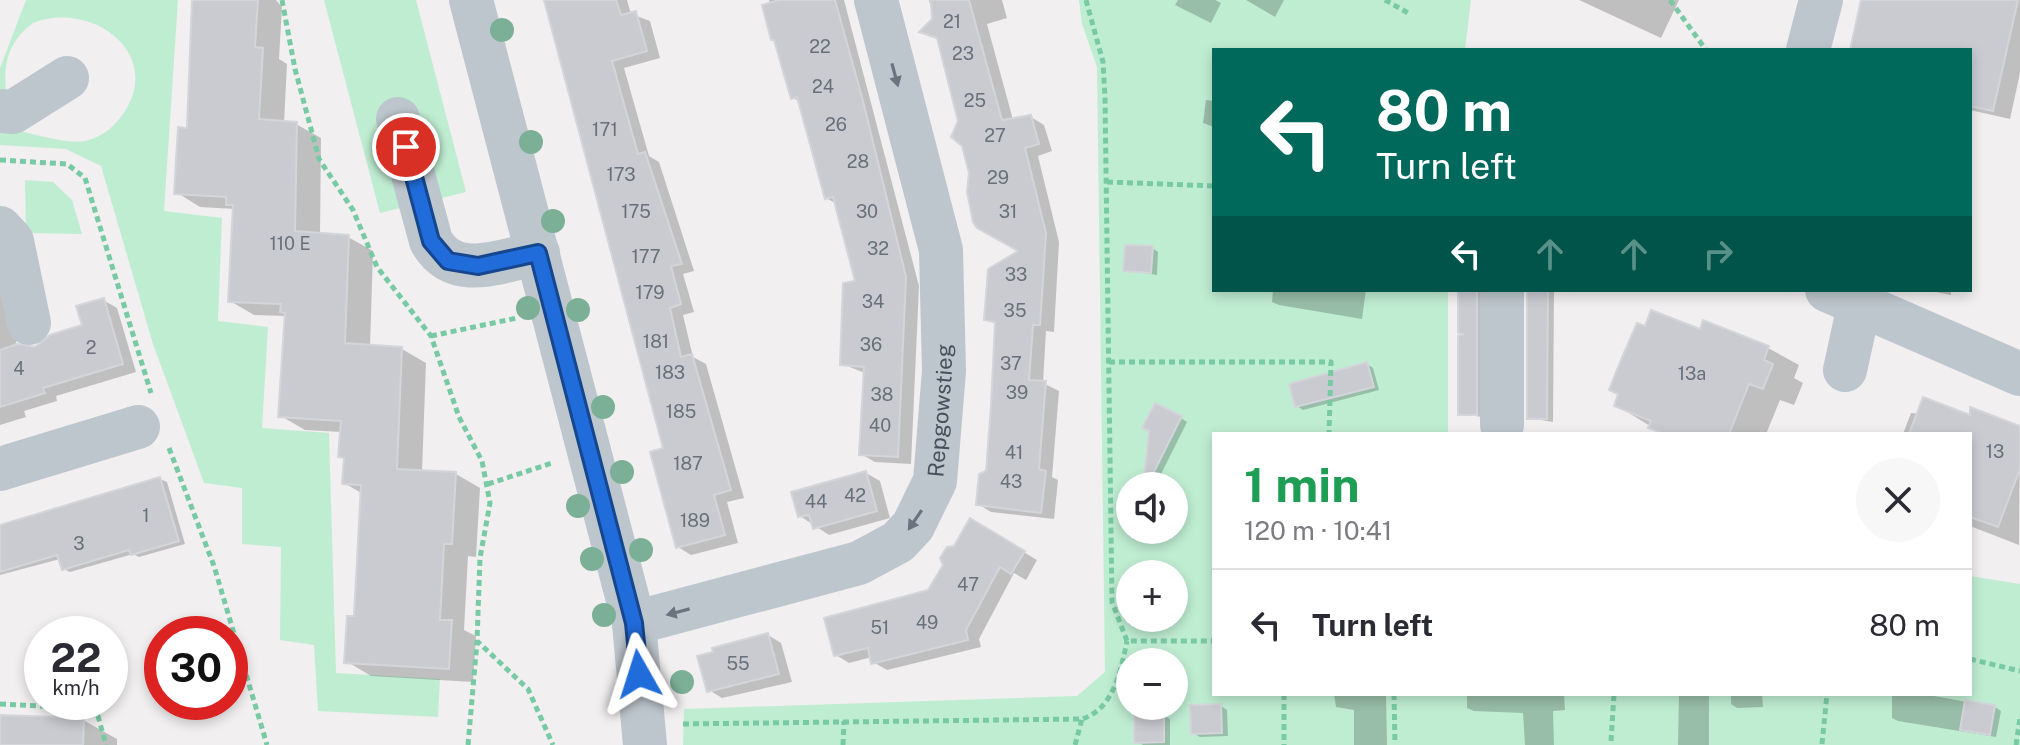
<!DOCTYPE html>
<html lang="en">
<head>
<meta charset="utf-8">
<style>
	:root { --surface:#fff; --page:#f7f7f7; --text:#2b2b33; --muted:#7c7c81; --line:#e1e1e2 }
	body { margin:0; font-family:"Public Sans",sans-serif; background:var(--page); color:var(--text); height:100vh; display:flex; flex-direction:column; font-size:30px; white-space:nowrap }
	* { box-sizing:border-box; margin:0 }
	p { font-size:26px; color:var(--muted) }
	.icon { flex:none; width:44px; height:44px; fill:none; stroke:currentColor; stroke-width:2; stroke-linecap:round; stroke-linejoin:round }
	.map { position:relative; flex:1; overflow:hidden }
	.panel { position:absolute; left:1212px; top:432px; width:760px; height:264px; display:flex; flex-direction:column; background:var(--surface); border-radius:0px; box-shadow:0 4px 12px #0003 }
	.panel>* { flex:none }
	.hud { position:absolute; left:1212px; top:48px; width:760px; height:244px; border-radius:0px; box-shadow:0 4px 12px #0003; background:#00695c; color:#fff; overflow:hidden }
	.fabs { position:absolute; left:1116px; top:472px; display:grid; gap:16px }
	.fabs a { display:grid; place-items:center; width:72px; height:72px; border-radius:50%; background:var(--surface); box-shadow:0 4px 12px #0003; font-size:40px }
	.speed { position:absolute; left:24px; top:616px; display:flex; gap:16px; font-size:40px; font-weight:700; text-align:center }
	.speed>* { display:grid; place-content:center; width:104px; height:104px; border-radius:50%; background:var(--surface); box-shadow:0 4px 12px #0003; line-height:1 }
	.speed small { font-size:20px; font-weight:400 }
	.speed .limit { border:12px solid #d22; background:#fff; color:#111 }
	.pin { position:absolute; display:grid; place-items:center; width:68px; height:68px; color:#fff; margin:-34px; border:4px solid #fff; border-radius:50%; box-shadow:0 2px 8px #0007 }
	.me { position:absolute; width:88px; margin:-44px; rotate:354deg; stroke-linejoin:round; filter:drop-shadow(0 0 6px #0008) }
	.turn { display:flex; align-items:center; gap:28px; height:168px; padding:0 32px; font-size:36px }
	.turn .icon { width:104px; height:104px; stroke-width:2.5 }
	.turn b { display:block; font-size:56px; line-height:68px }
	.lanes { display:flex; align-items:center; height:76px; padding:0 32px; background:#0003; justify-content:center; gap:40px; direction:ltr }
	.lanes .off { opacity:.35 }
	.round { display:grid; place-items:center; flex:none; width:84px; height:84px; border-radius:42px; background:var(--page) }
	.summary { display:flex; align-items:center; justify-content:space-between; height:136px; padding:0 32px }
	h1 { font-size:48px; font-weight:700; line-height:60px; color:#1e9e55 }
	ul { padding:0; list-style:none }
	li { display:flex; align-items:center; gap:24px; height:112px; padding:0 32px; border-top:2px solid var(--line) }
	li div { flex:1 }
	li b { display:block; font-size:30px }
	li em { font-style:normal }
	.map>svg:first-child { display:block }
	.green { fill:#bfedd2; fill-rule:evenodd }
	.shadow { fill:#0003 }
	.building { fill:#c9cbd1; stroke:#d3d5da; stroke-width:2 }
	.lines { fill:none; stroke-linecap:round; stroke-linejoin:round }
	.path { stroke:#78caa4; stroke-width:5; stroke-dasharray:6 4; stroke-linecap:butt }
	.minor { stroke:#bdc6cd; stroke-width:44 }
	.tree { fill:#7baf96 }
	.oneway { fill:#6a747e }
	.route-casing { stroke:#15468e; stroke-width:20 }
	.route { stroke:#206cda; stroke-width:14 }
	.labels { text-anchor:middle; stroke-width:6; stroke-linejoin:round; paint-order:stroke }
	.number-label { font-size:18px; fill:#687079 }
	.street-label { font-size:22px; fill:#47515c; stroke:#fff }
</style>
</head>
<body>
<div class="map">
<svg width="2020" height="745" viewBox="0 0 2020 745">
	<rect width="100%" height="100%" fill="#f1efef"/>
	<!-- green -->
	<g class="green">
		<path d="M26,0H178L164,211L222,218L218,321L268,327L262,428L329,433L336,673L440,679L438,717L318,711L314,645L280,640L281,547L242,544V488L204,483L153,344L101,166L66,149L0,145V126C19,130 67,145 85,141C102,137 114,127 123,114C165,54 92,0 33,23C7,42 2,68 7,98H0V68Z"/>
		<path d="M324,0H416L466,192L380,213Z"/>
		<path d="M1079,0H1471L1465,50H1214V290H1448V434H1214V694H1970V576L2020,584V745H683L684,709L1077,696L1105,672L1097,67L1082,24ZM1130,486H1174V530H1130ZM1130,574H1174V618H1130ZM1130,662H1174V706H1130Z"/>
		<path d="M25,180L53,182L72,200L82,234L26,233Z"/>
	</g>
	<!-- shadow -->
	<g class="shadow">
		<path d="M195,0H276L282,7L279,59L287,64L284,123L296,124L321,138L320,235L348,237L373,251L370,347L402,349L426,363L422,472L456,474L480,488L476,557L468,556L464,630L476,636L473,682L371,676L346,661L356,618L363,494L344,483L342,432L305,430L281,416L287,316L254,315L230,301L235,209L200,207L176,192L188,130Z"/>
		<path d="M546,0H627L631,14L650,21L660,58L624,68L649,156L659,162L694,271L683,274L694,312L683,315L693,357L706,364L744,498L727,502L738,543L691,555L678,547L665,450Z"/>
		<path d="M769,0H844L919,286L911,464L875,462L861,454L865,373L842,364L858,283L837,204L826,198L801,102L793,98Z"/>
		<path d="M929,0H1002L1007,18L987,24L1013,120L1031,117L1044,125L1052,151L1038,156L1059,242L1054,332L1046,331L1043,383L1059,391L1052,477L1058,480L1054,519L991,512L978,504L988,473L997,325L986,319L1021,251L972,173L940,41L922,32L934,19Z"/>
		<path d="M1178,0H1215L1221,3L1211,23L1175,5Z"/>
		<path d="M1246,0H1284L1275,17Z"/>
		<path d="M1579,0H1679L1661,38Z"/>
		<path d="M1863,0H2020V73L2010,119L1970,110V50H1852Z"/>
		<path d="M1206,100L1214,101V127L1203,123Z"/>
		<path d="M1152,248L1158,252L1157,275L1125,270Z"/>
		<path d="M0,276L18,336L15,346L35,349L84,327L103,300L117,308L136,372L56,396L57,401L24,411L26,417L0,425Z"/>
		<path d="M1273,290H1366L1362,319L1279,305L1272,302Z"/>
		<path d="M1460,290H1484L1483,417L1460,414L1466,336L1460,332Z"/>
		<path d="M1529,290H1554L1553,422L1529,418Z"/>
		<path d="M1925,290H1951V295Z"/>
		<path d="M1704,323L1768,348L1799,365L1794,378L1803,383L1794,405L1780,400L1766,434H1663L1616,405L1701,331Z"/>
		<path d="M1367,364L1373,368L1379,390L1303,410L1297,406Z"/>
		<path d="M1911,413L1973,418L2020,428L2019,545L1970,526V434H1903Z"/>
		<path d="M1181,418L1187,422L1155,486H1147Z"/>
		<path d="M866,473L880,481L890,518L829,535L800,516Z"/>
		<path d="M160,479L167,482L185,544L139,557L133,554L70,572L63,569L60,559L0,575V527Z"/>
		<path d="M971,521L1037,560L1026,580L1014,573L979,639L981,647L887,670L873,662L872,657L849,663L836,655L929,592Z"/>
		<path d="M768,635L781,643L792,682L722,698L709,690Z"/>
		<path d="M1334,694H1386L1387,745H1354V710L1336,707Z"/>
		<path d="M1467,694H1564L1565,710L1553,711L1554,745H1525L1523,713L1474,711L1467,708Z"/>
		<path d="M1679,694H1709V745H1678Z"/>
		<path d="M1731,694H1762L1763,707L1737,708L1731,704Z"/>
		<path d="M1892,694H1923L1995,707L2001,711L1996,737L1898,721L1892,718Z"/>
		<path d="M1221,706L1227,710L1228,736L1200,737L1193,733Z"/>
		<path d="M1163,715L1170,719V745H1143L1136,741Z"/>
		<path d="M0,717L83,720L117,739V745H0Z"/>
	</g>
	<!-- building -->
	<g class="building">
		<path d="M192,0H258L255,47L263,48L259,119L297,122L295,231L349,235L345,343L402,347L397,469L456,472L452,544H444L440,620H452L449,669L344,663L347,616H354L361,485L342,484L344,458L338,457L341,421L278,417L285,313L280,312L281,304L228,302L233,205H226V197L174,194L178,127L187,128Z"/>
		<path d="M544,0H616L621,15L636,11L647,51L612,61L638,154L645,152L682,264L671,266L681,304L670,308L681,357L692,354L731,490L714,495L725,535L676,548L650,452L663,448Z"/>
		<path d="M779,0H835L863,101L906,277L898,457L859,455L864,367L840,365L843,283L855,281L833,197L825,199L797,97L791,99L774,40H771L762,5Z"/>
		<path d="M931,0H969L1002,120L1031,115L1039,144L1025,148L1046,233L1040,325H1033L1029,380L1046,381L1039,469L1046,471L1041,513L976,505L979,474L986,471L991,406L995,322L984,320L988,269L1018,251L977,228L973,222L967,192L969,173L962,146L951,137L958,121L937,38L919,32L932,19Z"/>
		<path d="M1861,0H2018L1993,111L1970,106V50H1850Z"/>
		<path d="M1125,245L1153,246L1151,273L1123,271Z"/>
		<path d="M1458,290H1477V415H1458V336L1464,334L1458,333Z"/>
		<path d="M1527,290H1548L1547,419H1527Z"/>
		<path d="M104,298L123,364L43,388L45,393L0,407V350L17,344L35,347L50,335L82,325L76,306Z"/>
		<path d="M1651,310L1700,329L1703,320L1769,346L1764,360L1773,364L1763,389L1749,384L1729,434H1664L1648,428L1651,421L1614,406L1618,394L1609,390L1621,360L1637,323L1645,326Z"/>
		<path d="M1367,362L1374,387L1295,407L1289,384Z"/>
		<path d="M1923,397L1970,415V407L2020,426V469L1998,527L1970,517V434H1909Z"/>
		<path d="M1155,403L1182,416L1147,486H1143L1149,431L1142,428Z"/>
		<path d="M866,471L877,511L813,529L809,515L798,517L791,492Z"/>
		<path d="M160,477L179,541L131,555L129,550L62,570L57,555L0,572V525Z"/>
		<path d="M970,518L1025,551L1011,574L1000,567L966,630L968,640L871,664L868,648L834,656L824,618L928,590L943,565L940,558L947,547L954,546Z"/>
		<path d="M768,633L779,674L707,692L697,656L713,652L712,648Z"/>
		<path d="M1965,700L1995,705L1990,735L1960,730Z"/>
		<path d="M1221,704L1222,733L1191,734L1190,705Z"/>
		<path d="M1164,713V742L1134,743V714Z"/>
		<path d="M0,715L84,718L83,745H0Z"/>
	</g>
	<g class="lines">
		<!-- path -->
		<g class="path">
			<path d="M282,0L295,69L319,159L353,210L377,267L431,336L459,417L482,461L490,503L480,558L477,641L528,689L553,745"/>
			<path d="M1086,0L1103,62L1105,98L1112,602L1127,641H1214"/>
			<path d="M1385,0L1410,14"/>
			<path d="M1670,0L1706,50"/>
			<path d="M0,160L67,164L85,178L151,393"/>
			<path d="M1107,182L1214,186"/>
			<path d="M431,336L517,318"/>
			<path d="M1109,362H1331L1329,434"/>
			<path d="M169,448L214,566L267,745"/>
			<path d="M488,484L552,463"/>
			<path d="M1970,659L2020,671"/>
			<path d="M1284,694V745"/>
			<path d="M1394,694L1395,744"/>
			<path d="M0,704L85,708L98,716L106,745"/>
			<path d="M683,724L1082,719C1114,709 1121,670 1127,641"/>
			<path d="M1611,741L1614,694"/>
			<path d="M1822,744L1827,694"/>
			<path d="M468,745L477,642"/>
			<path d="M843,745L844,721"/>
			<path d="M1075,745L1082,719"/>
			<path d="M2016,745L2020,718"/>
		</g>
		<!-- minor -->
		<g class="minor">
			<path d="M471,0L634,623L645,745"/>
			<path d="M1808,50L1821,0"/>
			<path d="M0,111L13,112L67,78"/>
			<path d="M398,119L431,241C454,282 501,261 538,253"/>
			<path d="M0,228L12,241L29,323"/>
			<path d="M1827,290L2020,374"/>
			<path d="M1845,370L1859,306"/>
			<path d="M1502,425V290"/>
			<path d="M0,469L138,427"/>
			<path id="s1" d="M634,623L859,563L898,542L913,526L935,481L944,371L941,250L876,0"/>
		</g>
	</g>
	<!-- trees -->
	<g class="tree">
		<circle cx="502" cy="30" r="12"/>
		<circle cx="531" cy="142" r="12"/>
		<circle cx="553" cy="221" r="12"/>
		<circle cx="528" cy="308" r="12"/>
		<circle cx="578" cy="310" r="12"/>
		<circle cx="603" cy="407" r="12"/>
		<circle cx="622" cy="472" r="12"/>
		<circle cx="578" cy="506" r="12"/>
		<circle cx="641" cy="550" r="12"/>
		<circle cx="592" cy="559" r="12"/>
		<circle cx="604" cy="615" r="12"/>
		<circle cx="682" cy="682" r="12"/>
	</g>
	<!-- one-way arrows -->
	<defs><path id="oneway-solid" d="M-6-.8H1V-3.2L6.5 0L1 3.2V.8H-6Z" transform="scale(2)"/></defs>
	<g class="oneway">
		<use href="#oneway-solid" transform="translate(895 75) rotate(75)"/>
		<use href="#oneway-solid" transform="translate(915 520) rotate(124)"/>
		<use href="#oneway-solid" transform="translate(678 612) rotate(165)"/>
	</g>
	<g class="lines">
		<defs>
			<path id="route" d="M406,147L431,241L448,261L478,266L538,253L634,623L639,674"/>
		</defs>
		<!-- route casing -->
		<use href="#route" class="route-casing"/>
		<!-- route -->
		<use href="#route" class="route"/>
	</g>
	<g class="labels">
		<!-- number labels -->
		<g class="number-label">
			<text x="952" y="28">21</text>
			<text x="820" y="53">22</text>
			<text x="963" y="60">23</text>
			<text x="823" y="93">24</text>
			<text x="975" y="107">25</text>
			<text x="836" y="131">26</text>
			<text x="605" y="136">171</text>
			<text x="995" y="142">27</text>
			<text x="858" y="168">28</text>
			<text x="621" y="181">173</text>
			<text x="998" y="184">29</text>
			<text x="636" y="218">175</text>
			<text x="867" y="218">30</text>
			<text x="1008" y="218">31</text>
			<text x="290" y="250">110 E</text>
			<text x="878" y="255">32</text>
			<text x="646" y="263">177</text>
			<text x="1016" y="281">33</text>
			<text x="650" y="299">179</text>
			<text x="873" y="308">34</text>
			<text x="1015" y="317">35</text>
			<text x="656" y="348">181</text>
			<text x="871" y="351">36</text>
			<text x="91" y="354">2</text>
			<text x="1011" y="370">37</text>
			<text x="19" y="375">4</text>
			<text x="670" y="379">183</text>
			<text x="1692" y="380">13a</text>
			<text x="1017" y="399">39</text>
			<text x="882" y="401">38</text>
			<text x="681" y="418">185</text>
			<text x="880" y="432">40</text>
			<text x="1995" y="458">13</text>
			<text x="1014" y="459">41</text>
			<text x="688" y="470">187</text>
			<text x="1011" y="488">43</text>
			<text x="855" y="502">42</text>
			<text x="816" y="508">44</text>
			<text x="146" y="522">1</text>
			<text x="695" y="527">189</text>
			<text x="79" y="550">3</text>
			<text x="968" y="591">47</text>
			<text x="927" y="629">49</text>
			<text x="880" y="634">51</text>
			<text x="738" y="670">55</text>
		</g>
		<!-- street labels -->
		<g class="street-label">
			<text dy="8" stroke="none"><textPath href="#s1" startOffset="420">Repgowstieg</textPath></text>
		</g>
	</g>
</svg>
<div class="fabs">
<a><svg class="icon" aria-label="sound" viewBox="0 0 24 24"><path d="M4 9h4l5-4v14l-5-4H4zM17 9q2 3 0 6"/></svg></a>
<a>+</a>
<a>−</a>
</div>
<div class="speed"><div>22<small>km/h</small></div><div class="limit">30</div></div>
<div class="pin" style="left:406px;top:147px;background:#d93025"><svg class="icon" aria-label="arrive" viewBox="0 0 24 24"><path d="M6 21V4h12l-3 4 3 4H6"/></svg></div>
<svg class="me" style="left:639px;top:674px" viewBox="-20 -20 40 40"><path d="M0-17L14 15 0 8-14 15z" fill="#206cda" stroke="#fff" stroke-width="4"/></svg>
<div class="hud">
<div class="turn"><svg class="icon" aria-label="left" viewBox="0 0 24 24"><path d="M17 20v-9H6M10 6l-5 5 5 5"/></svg><div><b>80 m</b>Turn left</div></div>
<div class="lanes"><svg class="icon" aria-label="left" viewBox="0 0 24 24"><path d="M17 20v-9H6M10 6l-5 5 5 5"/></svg><svg class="icon off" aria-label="ahead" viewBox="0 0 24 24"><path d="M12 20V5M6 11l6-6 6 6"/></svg><svg class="icon off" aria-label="ahead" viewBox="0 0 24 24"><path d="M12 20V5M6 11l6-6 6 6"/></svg><svg class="icon off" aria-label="right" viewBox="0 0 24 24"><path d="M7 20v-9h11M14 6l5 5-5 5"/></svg></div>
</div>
<section class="panel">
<div class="summary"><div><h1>1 min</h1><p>120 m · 10:41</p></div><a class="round"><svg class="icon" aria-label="close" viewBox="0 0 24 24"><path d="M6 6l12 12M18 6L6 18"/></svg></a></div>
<ul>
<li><svg class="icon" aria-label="left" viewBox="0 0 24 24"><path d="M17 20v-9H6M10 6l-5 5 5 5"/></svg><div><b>Turn left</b></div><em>80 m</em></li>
</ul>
</section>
</div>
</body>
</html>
